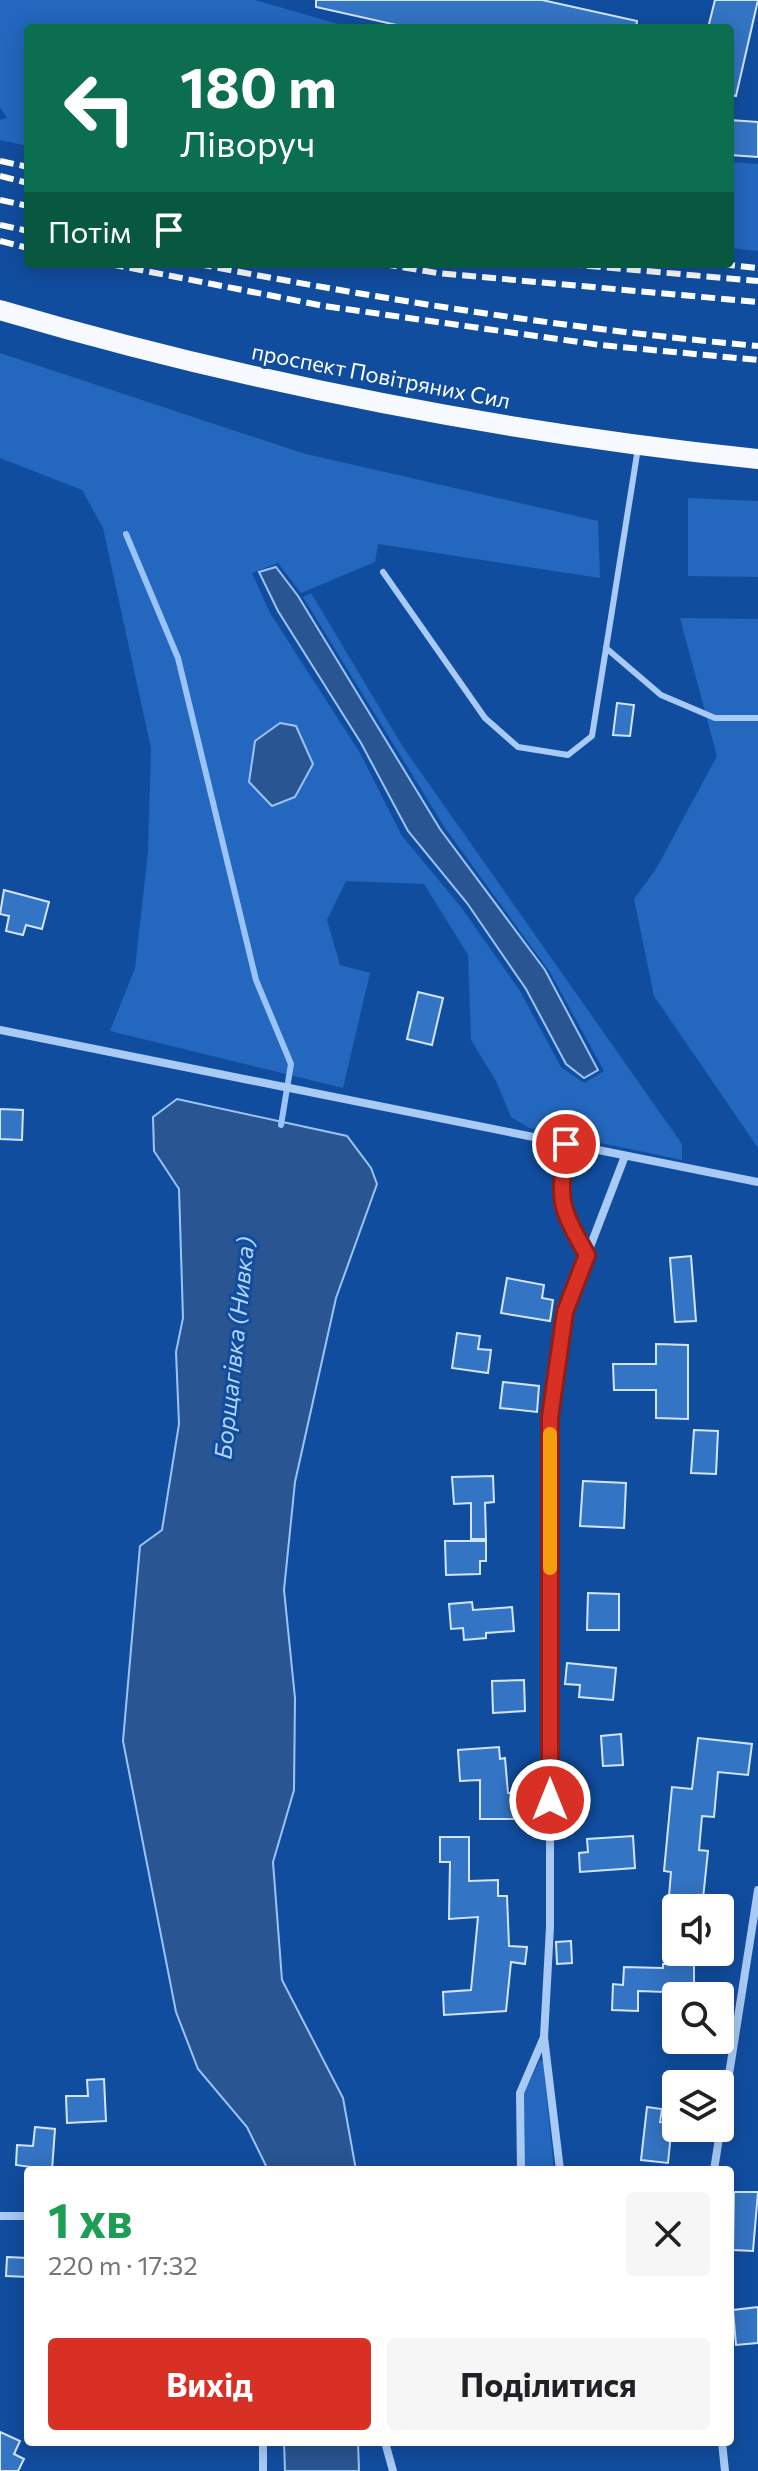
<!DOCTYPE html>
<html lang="uk">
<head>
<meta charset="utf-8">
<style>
	:root { --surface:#fff; --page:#f6f6f6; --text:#202124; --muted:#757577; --accent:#d93025 }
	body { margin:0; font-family:Commissioner,sans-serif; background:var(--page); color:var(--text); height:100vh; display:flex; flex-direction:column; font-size:30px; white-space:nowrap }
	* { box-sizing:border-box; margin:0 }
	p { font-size:26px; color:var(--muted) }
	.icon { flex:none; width:44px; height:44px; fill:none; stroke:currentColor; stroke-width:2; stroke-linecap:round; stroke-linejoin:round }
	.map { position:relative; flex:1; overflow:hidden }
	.side { position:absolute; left:24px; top:2166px; width:710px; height:280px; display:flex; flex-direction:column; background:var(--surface); border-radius:8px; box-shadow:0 4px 20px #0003 }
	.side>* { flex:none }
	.top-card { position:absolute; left:24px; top:24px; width:710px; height:244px; border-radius:8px; box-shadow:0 4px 20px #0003; background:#0b6e4f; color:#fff; overflow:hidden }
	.fabs { position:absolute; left:662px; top:1894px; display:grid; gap:16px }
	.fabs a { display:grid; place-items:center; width:72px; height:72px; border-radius:8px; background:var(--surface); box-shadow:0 4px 20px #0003; font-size:40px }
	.pin { position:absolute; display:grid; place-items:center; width:68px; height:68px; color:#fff; margin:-34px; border:4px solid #fff; border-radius:50%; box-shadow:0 2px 8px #0007 }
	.me { position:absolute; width:88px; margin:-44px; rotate:0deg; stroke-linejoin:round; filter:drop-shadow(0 0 6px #0008) }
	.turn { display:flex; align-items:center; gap:28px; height:168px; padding:0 24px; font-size:36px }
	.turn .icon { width:104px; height:104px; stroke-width:2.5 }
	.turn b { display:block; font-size:56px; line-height:68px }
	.then { display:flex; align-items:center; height:76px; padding:0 24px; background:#0003; gap:16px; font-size:30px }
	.round { display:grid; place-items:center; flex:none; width:84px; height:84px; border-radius:8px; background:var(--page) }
	.head { display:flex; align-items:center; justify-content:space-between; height:136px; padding:0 24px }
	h1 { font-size:48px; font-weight:700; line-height:60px; color:#1e9e55 }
	.primary-button { display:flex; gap:16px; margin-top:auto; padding:16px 24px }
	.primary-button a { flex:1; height:92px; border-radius:8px; background:var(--accent); color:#fff; font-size:32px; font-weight:700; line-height:92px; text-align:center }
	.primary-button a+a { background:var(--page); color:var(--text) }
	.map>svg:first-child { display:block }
	.green { fill:#2367be }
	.water { fill:#295592; stroke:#9ac4f8; stroke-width:2 }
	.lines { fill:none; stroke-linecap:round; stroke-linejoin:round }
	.stream { stroke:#9ac4f8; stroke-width:6 }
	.building { fill:#3474c4; stroke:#d1e5fe; stroke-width:2 }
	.service { stroke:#a8caf5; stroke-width:6 }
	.minor { stroke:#a8caf5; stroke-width:8 }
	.primary { stroke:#f6f9ff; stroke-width:20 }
	.rail { stroke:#fff; stroke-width:6; stroke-dasharray:14 6; stroke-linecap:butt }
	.route-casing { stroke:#8d1f18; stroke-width:20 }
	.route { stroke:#d93025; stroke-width:14 }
	.slow { stroke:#f59e0b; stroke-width:14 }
	.labels { text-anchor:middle; stroke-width:6; stroke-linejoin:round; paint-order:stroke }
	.street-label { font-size:22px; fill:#fff; stroke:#114d9f }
	.water-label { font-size:24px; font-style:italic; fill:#b5d4fb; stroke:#114d9f }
</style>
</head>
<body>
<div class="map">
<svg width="758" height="2471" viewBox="0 0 758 2471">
	<rect width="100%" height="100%" fill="#114d9f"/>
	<!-- green -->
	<g class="green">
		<path d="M0,0H255L352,28H28V146L0,140V120L7,118L0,107Z"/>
		<path d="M730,162L758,164V251L730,248Z"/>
		<path d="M0,353L302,453L598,521L600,578L378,544L375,562L301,593L278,563L252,573L270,613L360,753L402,836L461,907L520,991L561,1067L584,1083L604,1071L550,972L445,828L303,597L311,593L403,747L682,1144V1160L529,1128L511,1117L496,1081L471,1040L468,955L424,884L346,881L327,920L340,965L370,973L343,1088L110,1031L135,968L148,852L151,748L103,528L82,490L0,458Z"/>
		<path d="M688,498L758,501V577L688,576Z"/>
		<path d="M680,618L758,619V1148L654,996L634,899L656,869L717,756Z"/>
		<path d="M540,2060L543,2061L554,2170H525L524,2093Z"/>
	</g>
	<!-- water -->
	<g class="water">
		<path d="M276,567L298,596L440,829L545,970L598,1070L584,1078L566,1064L526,989L467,903L408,831L361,743L278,611L259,572Z"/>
		<path d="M280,723L296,726L313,764L295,797L272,806L249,782L255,741Z"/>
		<path d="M177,1099L347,1136L371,1168L377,1184L336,1298L295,1482L284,1590L295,1698L294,1790L273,1862L282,1980L343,2098L356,2170H268L247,2127L198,2069L176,2012L123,1741L140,1546L162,1530L179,1424L176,1352L183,1318L179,1189L154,1151L153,1117Z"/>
		<path d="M284,2442H358L359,2471H285Z"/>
	</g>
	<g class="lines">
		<!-- stream -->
		<path class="stream" d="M126,534L178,658L256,980L291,1064L281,1125"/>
	</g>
	<!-- building -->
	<g class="building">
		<path d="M316,0H542L637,21L636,28H410L316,7Z"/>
		<path d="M715,0H758L736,96L730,95V28H708Z"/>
		<path d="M730,120L758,122V157L730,155Z"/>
		<path d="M617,703L634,705L630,736L613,735Z"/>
		<path d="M4,890L49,902L42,929L26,925L23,935L6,931L9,916L0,914Z"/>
		<path d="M418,992L443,998L432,1045L407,1039Z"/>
		<path d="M0,1109L23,1110L22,1140L0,1139Z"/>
		<path d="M691,1256L696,1321L675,1322L670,1258Z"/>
		<path d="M507,1278L544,1285L542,1298L553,1300L550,1321L501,1313Z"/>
		<path d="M457,1333L480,1336L478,1349L491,1350L488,1373L452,1368Z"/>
		<path d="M656,1344L688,1345V1419L656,1418V1390H614L613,1364H656Z"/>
		<path d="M503,1382L539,1386L537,1412L500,1408Z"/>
		<path d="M694,1430L718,1431L716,1474L691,1473Z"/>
		<path d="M493,1476L494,1502L485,1503L486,1539H471V1503L454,1504L452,1477Z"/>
		<path d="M583,1481L626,1483L624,1528L580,1526Z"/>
		<path d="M445,1541H486V1561H480V1574L446,1575Z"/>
		<path d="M588,1593L619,1594V1630H587Z"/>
		<path d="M472,1602L473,1610L512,1607L514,1631L486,1633V1638L464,1640L463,1628L451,1629L449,1604Z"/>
		<path d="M567,1663L616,1668L613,1700L579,1697L580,1685L565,1684Z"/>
		<path d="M524,1680L525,1711L493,1713L492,1681Z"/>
		<path d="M621,1734L623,1765L603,1766L601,1736Z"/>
		<path d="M698,1738L752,1744L748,1775L718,1772L714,1817L702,1816L699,1850L708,1851L702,1908H668L671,1872L664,1871L672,1787L692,1789Z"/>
		<path d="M499,1747L500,1759L505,1758L508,1793H519V1819H480V1780L460,1781L458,1750Z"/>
		<path d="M633,1836L635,1868L580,1872L579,1853L588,1852L587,1839Z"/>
		<path d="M440,1837H469V1881L498,1880V1896H507L509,1946L527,1947L525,1964L511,1962L506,2011L444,2015L443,1992L471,1990L478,1917L449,1919L450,1862H440Z"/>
		<path d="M571,1941L572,1963L557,1964L556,1942Z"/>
		<path d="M663,1964H694V1993L638,1991V2011L612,2010L613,1984L623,1985L624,1967L663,1968Z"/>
		<path d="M104,2079L106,2121L67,2123L66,2096H88L87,2080Z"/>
		<path d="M647,2107L662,2109L660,2122L672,2123L668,2163L641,2160Z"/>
		<path d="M35,2127L55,2129L52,2170L16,2165L17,2145L33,2146Z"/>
		<path d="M734,2192H758L753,2251L733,2250Z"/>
		<path d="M7,2257L28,2258V2277L6,2276Z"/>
		<path d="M758,2307V2343L736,2345L733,2310Z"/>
		<path d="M0,2432L20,2441L14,2454L24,2459L18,2471H0Z"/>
	</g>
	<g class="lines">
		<!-- service -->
		<g class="service">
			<path d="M383,572L485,718L518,747L568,755L592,736L638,448"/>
			<path d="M606,648L661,695L715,718H758"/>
			<path d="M566,1144C559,1200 560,1206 587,1255"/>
		</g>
		<!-- minor -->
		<g class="minor">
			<path d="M0,1030L758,1182"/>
			<path d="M521,2170L520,2093L544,2037"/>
			<path d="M560,2170L544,2037L550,1927V1417L565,1312L625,1156"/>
			<path d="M714,2170L758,1890"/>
			<path d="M0,2216H28"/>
			<path d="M263,2442V2471"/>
			<path d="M385,2442L393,2471"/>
			<path d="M722,2442L725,2471"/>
		</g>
		<!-- primary -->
		<path class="primary" d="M0,310C248,383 501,432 758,459"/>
		<!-- rail -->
		<g class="rail">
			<path d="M0,161L28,167"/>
			<path d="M0,176L28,183"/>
			<path d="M0,200L28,206"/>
			<path d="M0,225L28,231"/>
			<path d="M0,241L28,248"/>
			<path d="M110,264L324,306L600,345L758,360"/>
			<path d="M198,264C384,300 569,329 758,346"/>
			<path d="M383,264L437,273L758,302"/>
			<path d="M567,264L758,281"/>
			<path d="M721,264L758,268"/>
		</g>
	</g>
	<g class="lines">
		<defs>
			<path id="route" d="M550,1800V1417L565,1312L587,1255C558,1203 559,1203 566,1144"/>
		</defs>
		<!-- route casing -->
		<use href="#route" class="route-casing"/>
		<!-- route -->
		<use href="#route" class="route"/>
		<!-- slow -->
		<path class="slow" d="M550,1568V1434"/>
	</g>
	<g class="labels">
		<!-- street labels -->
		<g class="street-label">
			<text transform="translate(381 376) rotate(11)" y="8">проспект Повітряних Сил</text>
		</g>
		<!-- water labels -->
		<g class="water-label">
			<text transform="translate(235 1348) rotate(-84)" y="8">Борщагівка (Нивка)</text>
		</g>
	</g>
</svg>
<div class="fabs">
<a><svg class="icon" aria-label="sound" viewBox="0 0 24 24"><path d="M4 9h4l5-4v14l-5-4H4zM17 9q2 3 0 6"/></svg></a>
<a><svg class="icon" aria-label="search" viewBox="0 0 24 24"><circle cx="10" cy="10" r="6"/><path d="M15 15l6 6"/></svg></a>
<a><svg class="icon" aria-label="layers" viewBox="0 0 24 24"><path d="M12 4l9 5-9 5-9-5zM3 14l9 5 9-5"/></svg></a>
</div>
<div class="pin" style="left:566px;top:1144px;background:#d93025"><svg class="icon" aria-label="arrive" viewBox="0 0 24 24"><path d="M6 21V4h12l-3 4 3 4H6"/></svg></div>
<svg class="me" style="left:550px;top:1800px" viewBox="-20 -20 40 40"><circle r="17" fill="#d93025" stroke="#fff" stroke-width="3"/><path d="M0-11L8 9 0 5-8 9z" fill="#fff"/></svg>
<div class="top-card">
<div class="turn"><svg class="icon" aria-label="left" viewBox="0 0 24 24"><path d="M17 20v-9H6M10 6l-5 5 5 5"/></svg><div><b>180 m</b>Ліворуч</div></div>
<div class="then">Потім<svg class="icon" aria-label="arrive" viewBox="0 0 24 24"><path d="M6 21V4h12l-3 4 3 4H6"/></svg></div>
</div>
<section class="side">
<div class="head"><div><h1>1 хв</h1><p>220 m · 17:32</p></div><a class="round"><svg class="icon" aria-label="close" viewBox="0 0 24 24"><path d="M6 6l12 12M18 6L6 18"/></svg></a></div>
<div class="primary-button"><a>Вихід</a><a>Поділитися</a></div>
</section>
</div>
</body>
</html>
